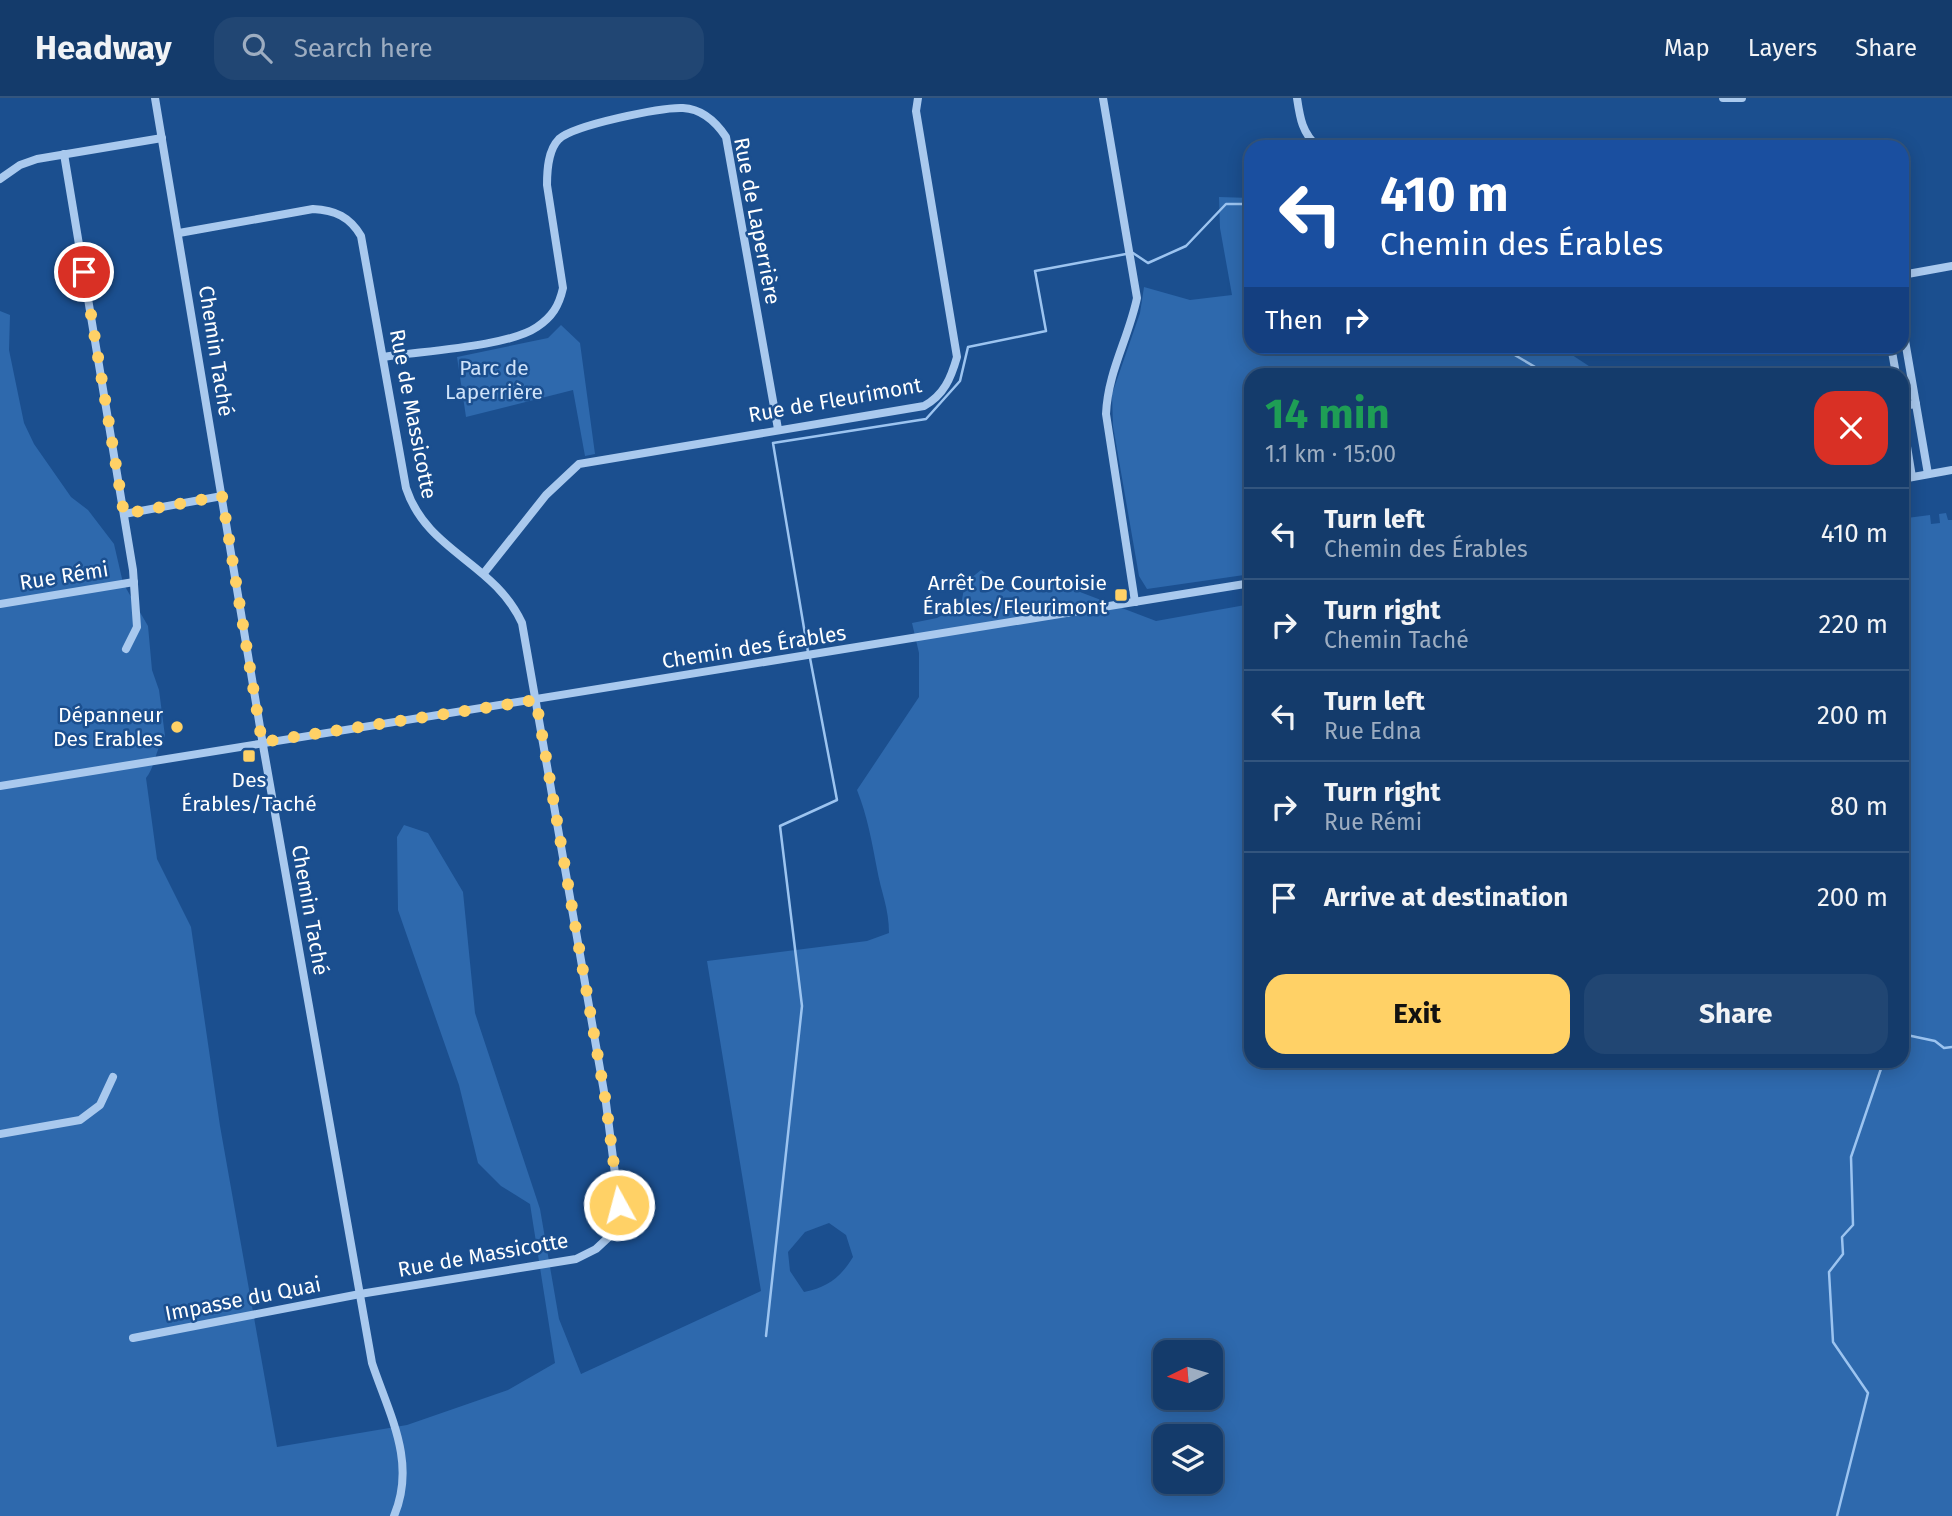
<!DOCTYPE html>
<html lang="en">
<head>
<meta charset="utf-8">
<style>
	:root { --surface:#143b6b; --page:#214673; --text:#f1f3f6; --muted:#9dadc1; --line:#33557e; --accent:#ffd166 }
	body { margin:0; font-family:"Fira Sans",sans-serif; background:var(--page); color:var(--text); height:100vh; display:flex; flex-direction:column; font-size:26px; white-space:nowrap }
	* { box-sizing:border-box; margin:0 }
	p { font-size:23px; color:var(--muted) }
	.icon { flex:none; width:38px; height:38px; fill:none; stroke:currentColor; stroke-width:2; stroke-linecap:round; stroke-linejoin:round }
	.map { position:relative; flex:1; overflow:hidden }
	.drawer { position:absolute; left:1244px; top:270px; width:665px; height:700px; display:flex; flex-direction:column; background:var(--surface); border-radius:21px; box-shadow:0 4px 18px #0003,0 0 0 2px var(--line) }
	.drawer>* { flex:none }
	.top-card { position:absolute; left:1244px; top:42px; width:665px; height:214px; border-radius:21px; box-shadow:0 4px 18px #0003,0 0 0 2px var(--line); background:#1a4fa0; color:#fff; overflow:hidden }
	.needle { width:46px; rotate:265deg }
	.controls { position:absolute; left:1153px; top:1242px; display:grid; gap:14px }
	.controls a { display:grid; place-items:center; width:70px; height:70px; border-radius:14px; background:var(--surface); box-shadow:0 4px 18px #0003,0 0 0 2px var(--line); font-size:35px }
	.pin { position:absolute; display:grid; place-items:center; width:60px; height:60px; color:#fff; margin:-30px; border:4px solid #fff; border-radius:50%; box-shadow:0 2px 7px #0007 }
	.me { position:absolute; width:77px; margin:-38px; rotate:353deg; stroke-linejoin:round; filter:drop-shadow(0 0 5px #0008) }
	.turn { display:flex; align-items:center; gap:24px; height:147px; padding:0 21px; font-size:32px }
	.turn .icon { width:91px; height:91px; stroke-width:2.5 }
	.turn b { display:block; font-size:49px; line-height:60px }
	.then { display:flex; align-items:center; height:66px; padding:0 21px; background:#0003; gap:14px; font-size:26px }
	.round { display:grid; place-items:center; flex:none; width:74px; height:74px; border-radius:21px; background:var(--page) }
	.headline { display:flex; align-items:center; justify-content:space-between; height:119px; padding:0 21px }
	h1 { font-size:42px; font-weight:700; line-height:52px; color:#1e9e55 }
	.button { display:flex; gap:14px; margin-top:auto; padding:14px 21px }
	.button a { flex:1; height:80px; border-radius:21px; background:var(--accent); color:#111; font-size:28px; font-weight:700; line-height:80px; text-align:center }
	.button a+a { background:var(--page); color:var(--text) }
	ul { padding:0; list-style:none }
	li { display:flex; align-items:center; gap:21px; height:91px; padding:0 21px; border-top:2px solid var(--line) }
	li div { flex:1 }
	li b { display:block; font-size:26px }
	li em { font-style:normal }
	header { display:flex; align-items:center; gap:42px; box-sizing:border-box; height:98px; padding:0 35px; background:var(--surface); border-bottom:2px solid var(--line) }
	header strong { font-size:33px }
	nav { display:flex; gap:38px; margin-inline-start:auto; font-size:24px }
	.search { width:490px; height:63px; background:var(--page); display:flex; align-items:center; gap:18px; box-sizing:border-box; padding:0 24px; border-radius:21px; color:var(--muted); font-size:26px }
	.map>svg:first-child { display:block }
	.green { fill:#2e69ad; fill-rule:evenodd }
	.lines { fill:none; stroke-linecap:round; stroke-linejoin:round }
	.stream { stroke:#9cc4f0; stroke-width:2.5 }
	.minor { stroke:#a9c9ee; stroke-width:8 }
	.route { stroke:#ffd166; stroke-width:12; stroke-dasharray:0 21.6 }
	.poi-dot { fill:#ffd166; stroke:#1b4f8f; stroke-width:2.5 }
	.labels { text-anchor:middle; stroke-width:5; stroke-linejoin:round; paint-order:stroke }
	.street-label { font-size:21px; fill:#fff; stroke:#1b4f8f }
	.park-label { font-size:21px; fill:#cfe3fa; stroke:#1b4f8f }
	.poi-label { font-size:21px; fill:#fff; stroke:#1b4f8f; text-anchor:end }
</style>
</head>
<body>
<header>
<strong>Headway</strong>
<div class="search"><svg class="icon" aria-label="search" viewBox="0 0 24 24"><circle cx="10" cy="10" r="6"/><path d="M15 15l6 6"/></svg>Search here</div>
<nav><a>Map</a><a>Layers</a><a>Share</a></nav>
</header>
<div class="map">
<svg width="1952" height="1418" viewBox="0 0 1952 1418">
	<rect width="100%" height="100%" fill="#1b4f8f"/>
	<!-- green -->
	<g class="green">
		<path d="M1219,99L1251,100V248L1560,249L1601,276H1251V476L1147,491L1139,478L1113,328L1112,296L1140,215L1144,189L1190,202L1232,197L1220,130Z"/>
		<path d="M0,213L10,217L9,252L24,325L34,346L71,399L88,412L114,446L123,485L148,528L152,572L159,592L165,638C155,652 156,667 146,680L157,761L191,829L220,1028L277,1349L407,1327L508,1292L555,1265L530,1106L501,1088L478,1065L459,987L398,812L397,739L404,727L428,735L463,794L475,915L540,1111L559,1221L581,1276L761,1193L707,863L867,843L889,835C889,810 881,794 877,771C872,744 867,717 857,692L919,599V555L912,525L937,520L961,507L965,485L981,472L1010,494L1059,486L1156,523L1251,506V962H1902V396L1907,420L1930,417L1931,426L1940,425L1939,416L1946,415L1948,422H1952V1418H0ZM829,1125L846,1137L853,1159C840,1180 828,1189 804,1194L790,1173L788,1154L805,1134ZM1166,1255H1211V1300H1166ZM1166,1339H1211V1384H1166Z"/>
		<path d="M561,227L580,245L595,356L585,358L573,292L466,319L457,259L548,240Z"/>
	</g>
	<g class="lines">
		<!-- stream -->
		<g class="stream">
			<path d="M1133,155L1148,165L1186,148L1226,106H1251"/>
			<path d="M1462,248L1513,256L1547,276"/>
			<path d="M808,554L773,345L926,321L960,283L968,249L1046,233L1035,173L1126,156"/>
			<path d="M1902,936L1935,943L1944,950L1952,949"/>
			<path d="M766,1238L802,908L780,728L837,702L810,560"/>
			<path d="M1837,1418L1868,1295L1833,1244L1829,1174L1843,1156L1842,1139L1853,1127L1851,1059L1884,962"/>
		</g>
		<!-- minor -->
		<g class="minor">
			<path d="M155,0L264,653L372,1265C389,1316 417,1364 394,1418"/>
			<path d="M1103,0L1137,200C1128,242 1108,273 1106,316L1135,504"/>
			<path d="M1297,0C1300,20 1302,35 1318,49"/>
			<path d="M1723,0H1742"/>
			<path d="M64,56L133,472L137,529L126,551"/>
			<path d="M0,81L20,67L37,61L162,40"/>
			<path d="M1902,177L1952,168"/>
			<path d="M1902,225L1928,376"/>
			<path d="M1891,248L1896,276"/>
			<path d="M384,259C421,253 508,249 537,229C552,219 559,208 563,190L547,87C547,72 548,52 559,41C574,27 662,9 683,10C703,11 716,24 726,39L778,331"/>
			<path d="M1902,308L1916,306"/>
			<path d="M1902,318L1912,379"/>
			<path d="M1902,381L1952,372"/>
			<path d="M124,416L222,398"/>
			<path d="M484,475L546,397L579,366L924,308C944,297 951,280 957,259L916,13L918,0"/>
			<path d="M0,506L134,484"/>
			<path d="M0,688L1251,485"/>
			<path d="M0,1036L80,1022L100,1007L113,979"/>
			<path d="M133,1240L360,1196L576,1161L596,1151L611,1137L619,1107L606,1005L522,525C494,464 427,454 406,390L361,138C350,119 335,112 313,111L179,135"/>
		</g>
	</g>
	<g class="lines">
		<!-- route -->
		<path class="route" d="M84,174L124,416L222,398L262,644L536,602L606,1005L619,1107"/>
	</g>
	<!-- markers -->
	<g class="poi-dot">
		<rect x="1114" y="490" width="14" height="14" rx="3.5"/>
		<circle cx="177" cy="629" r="7"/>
		<rect x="242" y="651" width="14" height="14" rx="3.5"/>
	</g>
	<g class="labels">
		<!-- street labels -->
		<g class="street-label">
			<text transform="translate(757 123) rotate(79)" y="7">Rue de Laperrière</text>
			<text transform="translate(216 253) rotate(81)" y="7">Chemin Taché</text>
			<text transform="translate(835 302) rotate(-10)" y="7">Rue de Fleurimont</text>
			<text transform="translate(413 316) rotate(79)" y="7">Rue de Massicotte</text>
			<text transform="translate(64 478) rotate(-9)" y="7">Rue Rémi</text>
			<text transform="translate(754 549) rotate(-9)" y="7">Chemin des Érables</text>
			<text transform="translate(310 812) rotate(80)" y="7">Chemin Taché</text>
			<text transform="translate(483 1157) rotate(-10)" y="7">Rue de Massicotte</text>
			<text transform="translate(243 1201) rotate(-11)" y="7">Impasse du Quai</text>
		</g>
		<!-- park labels -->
		<g class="park-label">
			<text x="494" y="277">Parc de<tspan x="494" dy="24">Laperrière</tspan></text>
		</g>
		<!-- poi labels -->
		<g class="poi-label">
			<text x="1107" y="492">Arrêt De Courtoisie<tspan x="1107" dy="24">Érables/Fleurimont</tspan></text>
			<text x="163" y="624">Dépanneur<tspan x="163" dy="24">Des Erables</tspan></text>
			<text x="249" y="689" text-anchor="middle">Des<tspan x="249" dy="24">Érables/Taché</tspan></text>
		</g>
	</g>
</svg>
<div class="controls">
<a><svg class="needle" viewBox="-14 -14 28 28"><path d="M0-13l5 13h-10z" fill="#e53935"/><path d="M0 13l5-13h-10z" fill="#9dadc1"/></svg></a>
<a><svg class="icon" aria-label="layers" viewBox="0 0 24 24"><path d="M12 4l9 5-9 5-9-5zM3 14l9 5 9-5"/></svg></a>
</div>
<div class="pin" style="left:84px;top:174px;background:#d93025"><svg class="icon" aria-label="arrive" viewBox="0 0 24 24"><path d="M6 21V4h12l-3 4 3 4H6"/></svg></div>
<svg class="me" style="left:619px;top:1107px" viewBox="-20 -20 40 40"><circle r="17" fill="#ffd166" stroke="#fff" stroke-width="3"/><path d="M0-11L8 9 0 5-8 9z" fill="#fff"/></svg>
<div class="top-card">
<div class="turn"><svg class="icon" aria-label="left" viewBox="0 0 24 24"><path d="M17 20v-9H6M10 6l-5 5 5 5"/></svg><div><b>410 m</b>Chemin des Érables</div></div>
<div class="then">Then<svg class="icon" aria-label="right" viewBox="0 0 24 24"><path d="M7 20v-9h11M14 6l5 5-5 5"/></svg></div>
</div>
<section class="drawer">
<div class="headline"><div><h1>14 min</h1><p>1.1 km · 15:00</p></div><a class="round" style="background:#d93025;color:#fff"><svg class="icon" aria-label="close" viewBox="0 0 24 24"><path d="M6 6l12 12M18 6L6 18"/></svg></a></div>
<ul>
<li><svg class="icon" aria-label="left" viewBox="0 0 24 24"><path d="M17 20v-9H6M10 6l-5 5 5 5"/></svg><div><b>Turn left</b><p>Chemin des Érables</p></div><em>410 m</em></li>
<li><svg class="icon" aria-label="right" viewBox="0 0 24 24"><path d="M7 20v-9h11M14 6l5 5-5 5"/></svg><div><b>Turn right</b><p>Chemin Taché</p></div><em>220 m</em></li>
<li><svg class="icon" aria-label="left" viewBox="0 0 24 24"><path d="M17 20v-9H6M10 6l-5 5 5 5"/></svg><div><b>Turn left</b><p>Rue Edna</p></div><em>200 m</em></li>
<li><svg class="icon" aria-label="right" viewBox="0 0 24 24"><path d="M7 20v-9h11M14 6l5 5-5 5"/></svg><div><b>Turn right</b><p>Rue Rémi</p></div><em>80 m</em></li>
<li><svg class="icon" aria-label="arrive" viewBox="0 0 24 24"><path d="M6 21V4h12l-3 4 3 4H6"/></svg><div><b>Arrive at destination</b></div><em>200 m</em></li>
</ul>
<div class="button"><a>Exit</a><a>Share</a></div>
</section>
</div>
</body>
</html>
